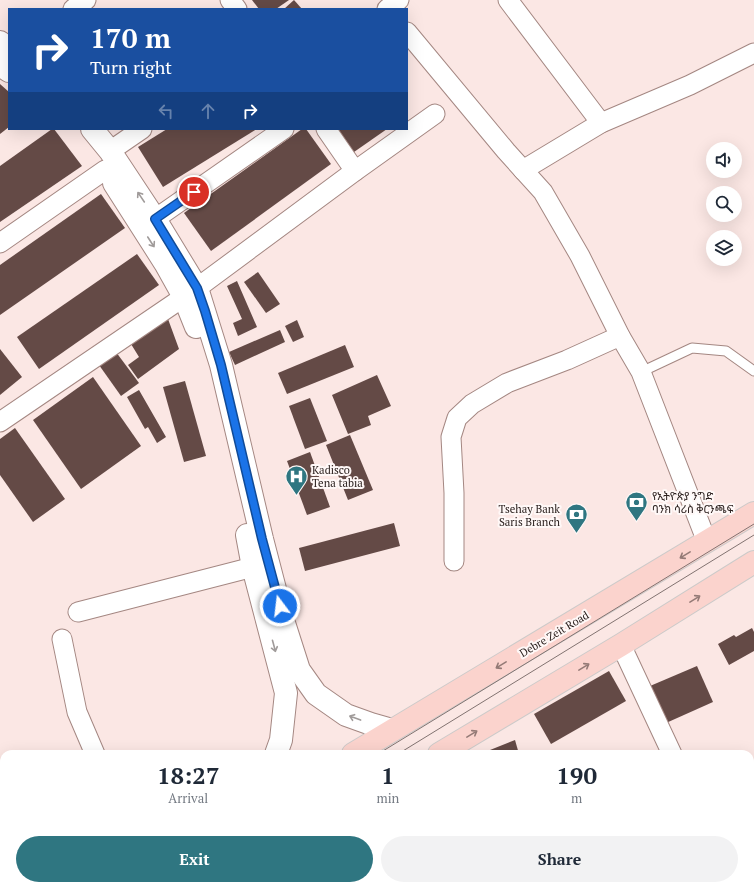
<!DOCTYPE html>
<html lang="en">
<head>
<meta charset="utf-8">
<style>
	:root { --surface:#fff; --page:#f2f2f3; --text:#1f2937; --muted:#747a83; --accent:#2f7681 }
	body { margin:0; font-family:"PT Serif","Noto Sans Ethiopic",serif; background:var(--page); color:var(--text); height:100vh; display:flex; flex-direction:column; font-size:15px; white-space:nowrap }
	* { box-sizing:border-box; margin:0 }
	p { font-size:13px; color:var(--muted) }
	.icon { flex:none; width:22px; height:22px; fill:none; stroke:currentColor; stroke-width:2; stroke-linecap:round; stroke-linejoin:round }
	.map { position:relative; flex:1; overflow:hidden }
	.details { position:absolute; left:0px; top:750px; width:754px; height:140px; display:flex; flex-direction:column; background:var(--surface); border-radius:12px 12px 0 0; box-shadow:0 4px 16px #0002 }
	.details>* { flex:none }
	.hud { position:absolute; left:8px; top:8px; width:400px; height:122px; border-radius:0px; box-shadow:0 4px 16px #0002; background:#1a4fa0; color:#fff; overflow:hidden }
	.controls { position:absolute; left:706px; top:142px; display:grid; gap:8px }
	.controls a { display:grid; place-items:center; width:36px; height:36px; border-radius:50%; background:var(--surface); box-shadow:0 4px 16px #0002; font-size:20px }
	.pin { position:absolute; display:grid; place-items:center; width:34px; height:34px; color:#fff; margin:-17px; border:2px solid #fff; border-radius:50%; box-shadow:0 1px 4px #0007 }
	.me { position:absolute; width:44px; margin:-22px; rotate:345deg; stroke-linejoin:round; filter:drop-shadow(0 0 3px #0008) }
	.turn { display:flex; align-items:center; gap:14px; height:84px; padding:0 16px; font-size:18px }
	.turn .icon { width:52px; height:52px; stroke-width:2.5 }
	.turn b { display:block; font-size:28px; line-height:34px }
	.lanes { display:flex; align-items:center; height:38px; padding:0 16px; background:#0003; justify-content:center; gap:20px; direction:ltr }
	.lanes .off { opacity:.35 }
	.eta { display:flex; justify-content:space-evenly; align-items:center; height:68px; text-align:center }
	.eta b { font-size:24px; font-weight:700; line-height:28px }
	.cta { display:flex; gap:8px; margin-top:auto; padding:8px 16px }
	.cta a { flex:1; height:46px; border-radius:24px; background:var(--accent); color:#fff; font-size:16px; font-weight:700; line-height:46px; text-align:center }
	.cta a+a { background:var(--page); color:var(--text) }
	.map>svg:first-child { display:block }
	.building { fill:#644a46 }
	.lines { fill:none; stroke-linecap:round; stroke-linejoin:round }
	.service-casing { stroke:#a48782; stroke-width:11 }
	.minor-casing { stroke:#a48782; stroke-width:21 }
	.tertiary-casing { stroke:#a48782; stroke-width:24 }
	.primary-casing { stroke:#cccac9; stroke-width:24 }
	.service { stroke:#fff; stroke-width:9 }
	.minor { stroke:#fff; stroke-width:19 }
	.tertiary { stroke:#fff; stroke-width:22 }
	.primary { stroke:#fbd3cd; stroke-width:22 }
	.tram { stroke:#827371; stroke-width:1 }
	.oneway { stroke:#a09b9a }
	.oneway2 { stroke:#947a76 }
	.route-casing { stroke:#114b97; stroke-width:10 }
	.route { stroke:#1a73e8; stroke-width:7 }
	.labels { text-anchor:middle; stroke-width:4; stroke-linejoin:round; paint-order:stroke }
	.poi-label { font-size:11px; fill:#2c211f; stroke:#fff8f7; text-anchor:start }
	.street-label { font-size:11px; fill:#2c211f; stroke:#fff8f7 }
</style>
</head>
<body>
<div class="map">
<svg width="754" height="890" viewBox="0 0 754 890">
	<rect width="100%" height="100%" fill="#fbe7e4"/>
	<!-- building -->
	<g class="building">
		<path d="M252,0H289L276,9H259Z"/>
		<path d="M294,0L302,9H284Z"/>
		<path d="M0,84L9,92V127L0,134Z"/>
		<path d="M52,129H54L82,166L0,222V166Z"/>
		<path d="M167,129H257L163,187L138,147Z"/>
		<path d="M302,129H306L331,164L211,251L184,213Z"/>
		<path d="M338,129H387L354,152Z"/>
		<path d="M101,194L125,228L0,315V265Z"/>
		<path d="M137,254L159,285L39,369L17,337Z"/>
		<path d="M258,272L280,304L266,313L244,282Z"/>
		<path d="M237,281L257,327L238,336L233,323L242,319L227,286Z"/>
		<path d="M168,319L179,349L138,379L128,365L139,357L131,344Z"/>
		<path d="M297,320L304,337L293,342L285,326Z"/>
		<path d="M280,330L285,342L235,365L229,352Z"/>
		<path d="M345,345L354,367L287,394L278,373Z"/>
		<path d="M0,349L22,377L0,395Z"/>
		<path d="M116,352L139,383L121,396L99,365Z"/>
		<path d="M377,375L391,406L368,416L371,425L348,434L332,395Z"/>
		<path d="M93,377L141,446L81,489L33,420Z"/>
		<path d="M185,381L206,456L184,462L163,387Z"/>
		<path d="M139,390L166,437L157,443L148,427L145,429L127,397Z"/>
		<path d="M310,398L327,441L305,449L289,406Z"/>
		<path d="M15,428L65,499L33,522L0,475V439Z"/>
		<path d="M350,435L373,490L348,500L326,445Z"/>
		<path d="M310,452L330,507L307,515L287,461Z"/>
		<path d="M394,523L400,546L305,571L299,548Z"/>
		<path d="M752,628L754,632V651L729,665L718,644L734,635L736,637Z"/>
		<path d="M697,666L713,702L666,723L650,686Z"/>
		<path d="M609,671L626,701L551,744L534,714Z"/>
		<path d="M515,740L519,754H480Z"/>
		<path d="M519,886H537L530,890H520Z"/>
		<path d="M667,886H690L683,890H669Z"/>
	</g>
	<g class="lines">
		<defs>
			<g id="service">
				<path d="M641,372L692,348L726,351L754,371"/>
				<path d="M750,833L754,831"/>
			</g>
			<g id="minor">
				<path d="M230,0L237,9"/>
				<path d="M508,0L601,123"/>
				<path d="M73,9L86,0"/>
				<path d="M387,9L399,0"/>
				<path d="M407,32L506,151L543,192L580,256L620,336L641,372L707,542"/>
				<path d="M326,129L355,171"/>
				<path d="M110,151L142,129"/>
				<path d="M523,170L601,123L690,85L754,53"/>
				<path d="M155,219L284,129"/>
				<path d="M0,243L105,170"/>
				<path d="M0,422L197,288L355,171L435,114"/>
				<path d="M454,561V493L451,437L457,418L472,404L507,383L567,360L620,336"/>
				<path d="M78,612L253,567"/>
				<path d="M62,639L77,712L95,754"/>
				<path d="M621,645L672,754"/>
				<path d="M455,886L459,890"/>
				<path d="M732,886L734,890"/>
			</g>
			<g id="tertiary">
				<path d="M0,42L9,50"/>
				<path d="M0,65L9,71"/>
				<path d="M92,129L110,151L155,219L197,288L221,365L262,539L283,620L299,670L316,694L346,715L371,724L392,730"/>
				<path d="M114,183L165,263L184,297L196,327"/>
				<path d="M247,535L253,567L286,693L281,740L276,754"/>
			</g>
			<g id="primary">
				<path d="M353,754L754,513"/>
				<path d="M439,754L621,645L754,562"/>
				<path d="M133,890L139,886"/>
				<path d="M216,890L223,886"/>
			</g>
		</defs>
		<!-- service casing -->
		<use href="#service" class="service-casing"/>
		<!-- minor casing -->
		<use href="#minor" class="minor-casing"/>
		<!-- tertiary casing -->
		<use href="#tertiary" class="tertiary-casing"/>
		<!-- primary casing -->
		<use href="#primary" class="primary-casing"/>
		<!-- service -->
		<use href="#service" class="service"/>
		<!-- minor -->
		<use href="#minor" class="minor"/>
		<!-- tertiary -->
		<use href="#tertiary" class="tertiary"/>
		<!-- primary -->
		<use href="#primary" class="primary"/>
		<!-- tram -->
		<g class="tram">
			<path d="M378,754L754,524"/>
			<path d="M398,754L754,535"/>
			<path d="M156,890L162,886"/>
			<path d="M176,890L183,886"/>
		</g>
	</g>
	<!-- one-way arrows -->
	<defs><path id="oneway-shaft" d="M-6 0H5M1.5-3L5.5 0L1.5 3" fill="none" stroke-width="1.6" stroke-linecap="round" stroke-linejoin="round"/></defs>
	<g class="oneway">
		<use href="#oneway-shaft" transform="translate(141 197) rotate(-124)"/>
		<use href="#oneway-shaft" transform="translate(151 242) rotate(57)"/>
		<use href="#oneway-shaft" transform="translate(274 646) rotate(75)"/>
		<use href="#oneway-shaft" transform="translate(355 718) rotate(-160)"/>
	</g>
	<g class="oneway2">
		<use href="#oneway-shaft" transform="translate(685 555) rotate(149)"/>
		<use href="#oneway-shaft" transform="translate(695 599) rotate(-32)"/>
		<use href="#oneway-shaft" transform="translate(501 665) rotate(149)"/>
		<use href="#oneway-shaft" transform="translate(584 667) rotate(-31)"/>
		<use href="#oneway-shaft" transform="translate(472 734) rotate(-31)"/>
	</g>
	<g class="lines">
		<defs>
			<path id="route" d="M194,192L155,219L197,288L205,311L221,365L262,539L280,606"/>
		</defs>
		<!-- route casing -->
		<use href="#route" class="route-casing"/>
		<!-- route -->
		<use href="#route" class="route"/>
	</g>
	<!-- icons -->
	<defs>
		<symbol id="hospital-pin" viewBox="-11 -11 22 30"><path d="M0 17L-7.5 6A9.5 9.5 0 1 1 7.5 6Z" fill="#2f7681" stroke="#fff8f7"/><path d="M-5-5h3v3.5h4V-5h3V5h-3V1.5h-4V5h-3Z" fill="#fff"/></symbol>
		<symbol id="bank-pin" viewBox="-11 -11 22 30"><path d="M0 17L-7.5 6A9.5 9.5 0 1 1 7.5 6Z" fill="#2f7681" stroke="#fff8f7"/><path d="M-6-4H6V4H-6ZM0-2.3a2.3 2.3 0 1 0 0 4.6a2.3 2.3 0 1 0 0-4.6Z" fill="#fff"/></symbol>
	</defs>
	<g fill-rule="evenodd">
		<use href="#hospital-pin" x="284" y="464" width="25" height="34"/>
		<use href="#bank-pin" x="624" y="490" width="25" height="34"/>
		<use href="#bank-pin" x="564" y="502" width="25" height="34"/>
	</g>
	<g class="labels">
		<!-- poi labels -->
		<g class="poi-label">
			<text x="312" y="474">Kadisco<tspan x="312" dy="13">Tena tabia</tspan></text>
			<text x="652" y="500">የኢትዮጵያ ንግድ<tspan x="652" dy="13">ባንክ ሳሪስ ቅርንጫፍ</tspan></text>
			<text x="560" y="513" text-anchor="end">Tsehay Bank<tspan x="560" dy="13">Saris Branch</tspan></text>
		</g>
		<!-- street labels -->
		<g class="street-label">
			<text transform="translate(554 634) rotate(-31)" y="4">Debre Zeit Road</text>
		</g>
	</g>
</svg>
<div class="controls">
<a><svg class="icon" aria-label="sound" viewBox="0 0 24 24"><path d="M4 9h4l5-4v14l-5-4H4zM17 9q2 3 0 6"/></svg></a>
<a><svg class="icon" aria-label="search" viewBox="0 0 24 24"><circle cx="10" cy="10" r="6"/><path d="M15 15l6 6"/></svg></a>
<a><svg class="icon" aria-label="layers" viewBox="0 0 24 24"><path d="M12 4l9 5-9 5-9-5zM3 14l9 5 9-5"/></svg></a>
</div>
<div class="pin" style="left:194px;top:192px;background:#d93025"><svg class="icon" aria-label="arrive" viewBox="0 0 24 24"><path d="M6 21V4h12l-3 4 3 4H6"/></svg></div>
<svg class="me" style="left:280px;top:606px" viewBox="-20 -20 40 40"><circle r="17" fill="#1a73e8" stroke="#fff" stroke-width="3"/><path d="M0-11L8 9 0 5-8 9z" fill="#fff"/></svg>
<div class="hud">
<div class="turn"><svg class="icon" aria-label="right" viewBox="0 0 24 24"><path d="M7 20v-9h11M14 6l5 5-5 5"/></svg><div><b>170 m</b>Turn right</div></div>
<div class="lanes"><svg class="icon off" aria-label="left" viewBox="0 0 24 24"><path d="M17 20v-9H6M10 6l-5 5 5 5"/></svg><svg class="icon off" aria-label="ahead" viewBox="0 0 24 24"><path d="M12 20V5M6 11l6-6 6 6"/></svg><svg class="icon" aria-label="right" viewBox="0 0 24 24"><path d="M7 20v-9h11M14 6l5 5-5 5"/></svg></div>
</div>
<section class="details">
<div class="eta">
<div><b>18:27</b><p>Arrival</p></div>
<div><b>1</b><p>min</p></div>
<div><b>190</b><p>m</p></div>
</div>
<div class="cta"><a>Exit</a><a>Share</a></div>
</section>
</div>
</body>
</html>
